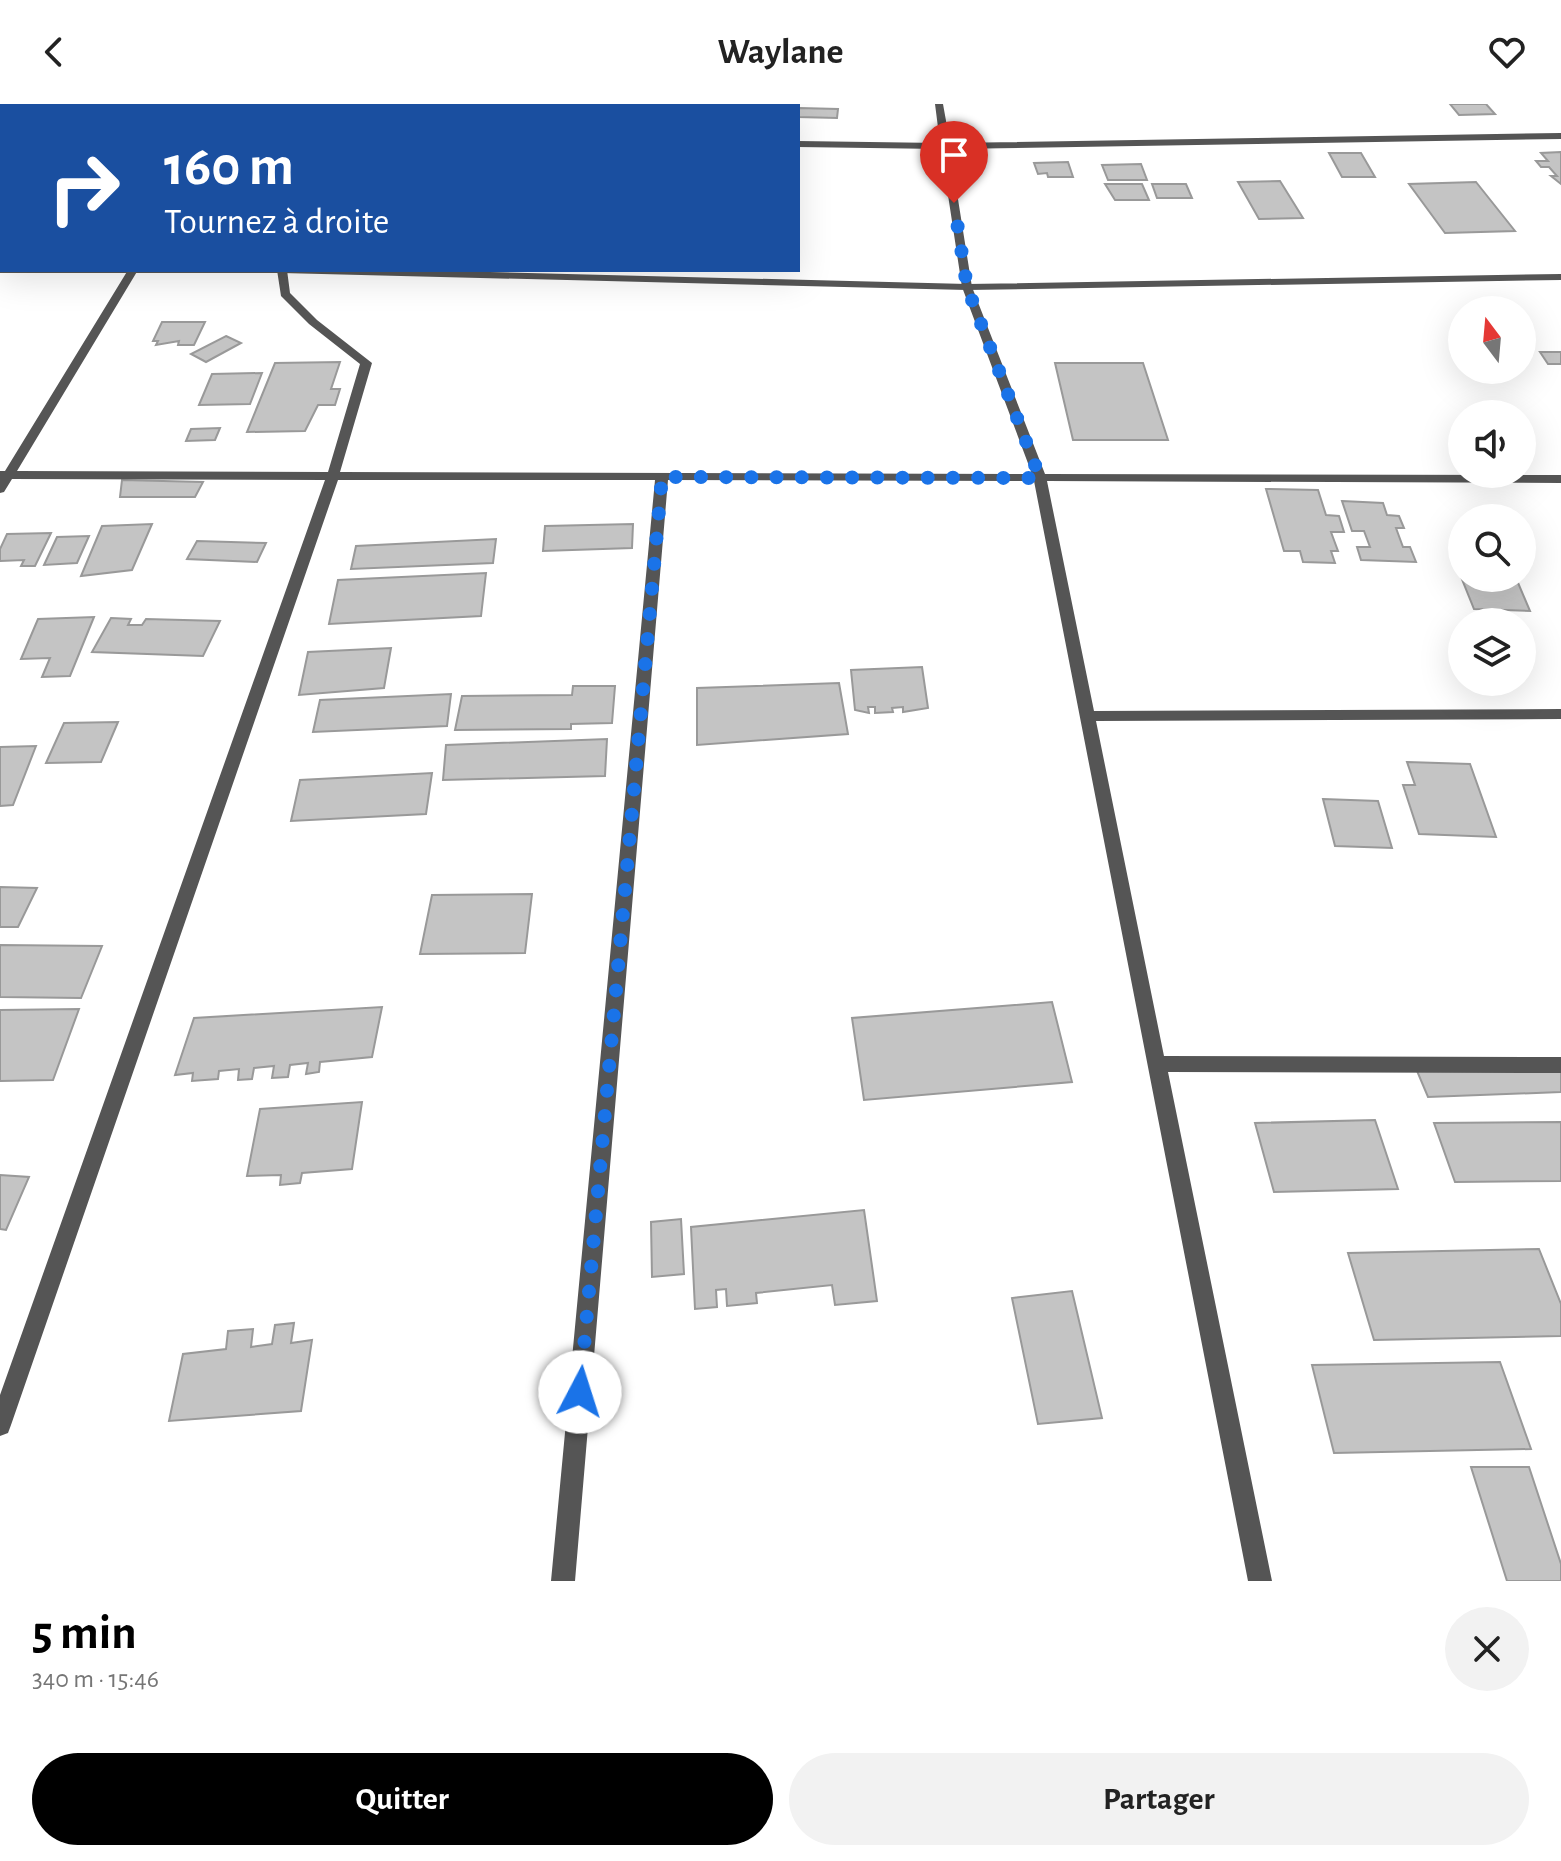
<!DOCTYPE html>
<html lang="fr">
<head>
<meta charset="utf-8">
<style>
	:root { --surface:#fff; --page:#f2f2f2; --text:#222; --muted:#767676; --accent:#000 }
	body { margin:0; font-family:"Alegreya Sans",sans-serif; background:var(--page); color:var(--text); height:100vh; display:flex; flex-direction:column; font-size:30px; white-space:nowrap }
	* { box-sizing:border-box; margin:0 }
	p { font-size:26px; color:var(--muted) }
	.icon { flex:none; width:44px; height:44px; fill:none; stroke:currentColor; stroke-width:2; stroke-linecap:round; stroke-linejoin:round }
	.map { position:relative; height:1477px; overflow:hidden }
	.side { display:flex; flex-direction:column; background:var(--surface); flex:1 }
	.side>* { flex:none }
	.banner { position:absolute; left:0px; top:0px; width:800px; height:168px; box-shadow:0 8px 32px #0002; background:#1a4fa0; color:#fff; overflow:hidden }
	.needle { width:52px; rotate:344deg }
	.buttons { position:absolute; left:1448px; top:192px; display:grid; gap:16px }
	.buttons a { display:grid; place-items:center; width:88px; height:88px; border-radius:50%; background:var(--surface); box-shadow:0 8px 32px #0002; font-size:40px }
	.pin { position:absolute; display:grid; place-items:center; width:68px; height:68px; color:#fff; margin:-82px -34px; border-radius:50% 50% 50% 0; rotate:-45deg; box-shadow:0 0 8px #0007 }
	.pin .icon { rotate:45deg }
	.me { position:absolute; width:88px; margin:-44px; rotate:5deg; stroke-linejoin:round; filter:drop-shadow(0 0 6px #0008) }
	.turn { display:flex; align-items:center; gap:28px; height:168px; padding:0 32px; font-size:36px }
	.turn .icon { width:104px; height:104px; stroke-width:2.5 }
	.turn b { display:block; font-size:56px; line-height:68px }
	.round { display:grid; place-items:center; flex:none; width:84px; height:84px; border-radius:42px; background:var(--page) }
	.summary { display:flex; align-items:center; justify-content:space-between; height:136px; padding:0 32px }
	h1 { font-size:48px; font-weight:700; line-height:60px; color:var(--accent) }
	.cta { display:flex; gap:16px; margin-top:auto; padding:16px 32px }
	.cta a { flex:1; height:92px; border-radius:48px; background:var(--accent); color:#fff; font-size:32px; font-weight:700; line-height:92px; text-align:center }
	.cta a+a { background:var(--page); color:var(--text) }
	header { display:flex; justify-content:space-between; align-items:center; height:104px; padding:0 32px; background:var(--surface); font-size:36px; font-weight:700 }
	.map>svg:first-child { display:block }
	.building { fill:#c4c4c4; stroke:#999; stroke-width:2 }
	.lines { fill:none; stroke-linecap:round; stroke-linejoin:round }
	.minor { fill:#555; fill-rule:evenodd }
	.tertiary { fill:#555; fill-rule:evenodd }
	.route { stroke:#1a73e8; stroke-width:14; stroke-dasharray:0 25.2 }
</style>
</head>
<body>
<header><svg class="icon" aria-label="back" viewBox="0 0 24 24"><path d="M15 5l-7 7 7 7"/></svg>Waylane<svg class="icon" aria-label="heart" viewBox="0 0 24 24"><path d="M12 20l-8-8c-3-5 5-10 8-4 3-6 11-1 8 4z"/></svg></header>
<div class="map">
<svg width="1561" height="1477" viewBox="0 0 1561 1477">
	<rect width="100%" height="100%" fill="#fff"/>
	<!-- building -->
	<g class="building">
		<path d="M1450,0H1486L1495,10L1459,11Z"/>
		<path d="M799,4L838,5L837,14L798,13Z"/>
		<path d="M1561,48V80L1551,72H1557L1549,63H1541L1536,57H1548L1541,49Z"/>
		<path d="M1329,49H1361L1375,73H1342Z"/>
		<path d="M1068,58L1073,73H1048L1047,69L1038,70L1034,59Z"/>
		<path d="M1141,60L1147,76H1108L1102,61Z"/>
		<path d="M1280,77L1303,114L1259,115L1238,78Z"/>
		<path d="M1476,78L1515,127L1445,129L1409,80Z"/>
		<path d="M1105,80H1142L1149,96H1115Z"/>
		<path d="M1152,80H1186L1192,94H1157Z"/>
		<path d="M162,218H205L194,241H178L179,237L156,241L158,237H153Z"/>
		<path d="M226,232L241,239L206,258L191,250Z"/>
		<path d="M1540,248H1561V260H1548Z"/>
		<path d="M340,258L331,285H340L335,301H318L305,327L247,328L275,259Z"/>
		<path d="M1055,259H1143L1168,336H1073Z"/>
		<path d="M262,269L250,300L199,301L212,270Z"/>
		<path d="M220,324L215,336L186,337L191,325Z"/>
		<path d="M122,376L203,378L195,393H120Z"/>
		<path d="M1266,385L1318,386L1326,411L1339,412L1344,428H1331L1338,447H1331L1335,459L1303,458L1300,447H1284Z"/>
		<path d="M1342,397L1383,399L1387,411L1399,412L1404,424H1396L1403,443H1410L1416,458L1361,456L1357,443H1370L1364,427H1352Z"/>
		<path d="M152,420L132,466L81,472L102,422Z"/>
		<path d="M633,420L632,444L543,447L545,422Z"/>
		<path d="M51,429L35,462H21L24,456L0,457V445L7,430Z"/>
		<path d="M89,432L77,459L44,461L57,433Z"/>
		<path d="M496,435L493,459L351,465L356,442Z"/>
		<path d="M197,437L266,439L257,458L187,455Z"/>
		<path d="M1455,458H1462V474H1516L1530,507L1474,505Z"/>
		<path d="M486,469L481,512L329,520L338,476Z"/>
		<path d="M94,513L70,572L42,573L50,554L21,555L38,515Z"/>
		<path d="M111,514L131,515L128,521H142L146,515L220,517L203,552L92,548Z"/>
		<path d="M391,544L384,584L299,591L308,548Z"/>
		<path d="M922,563L928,604L903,608V603L892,604L893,608L875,609V603H868L869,609L855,606L851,566Z"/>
		<path d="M839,579L848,630L697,641V584Z"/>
		<path d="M573,582H615L612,619L571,620V625L455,626L462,592L572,591Z"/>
		<path d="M451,590L447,622L313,628L320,596Z"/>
		<path d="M118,618L101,658L46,659L64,619Z"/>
		<path d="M607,635L605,672L443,676L446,641Z"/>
		<path d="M36,642L13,701L0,702V643Z"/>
		<path d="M1407,658L1470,660L1496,733L1419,730L1403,681H1415Z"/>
		<path d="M432,669L426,710L291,717L300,676Z"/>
		<path d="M1323,695L1378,697L1392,744L1335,742Z"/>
		<path d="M0,783L37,784L18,823H0Z"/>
		<path d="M532,790L525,849L420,850L432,791Z"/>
		<path d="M0,841L102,842L81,894L0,893Z"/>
		<path d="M1052,898L1072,978L864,996L852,914Z"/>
		<path d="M382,903L372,953L320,958L319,968L306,970L308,959L290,961L288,973L272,974L274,962L254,964L252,975L238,976L239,965L219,967L218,975L192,977L193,969L175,971L194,914Z"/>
		<path d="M79,905L53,976L0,977V906Z"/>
		<path d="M1561,961V988L1428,993L1417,967Z"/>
		<path d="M362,998L352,1065L302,1069L300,1079L280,1081L281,1071L247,1072L260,1005Z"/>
		<path d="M1375,1016L1398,1085L1274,1088L1255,1019Z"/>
		<path d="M1561,1018V1077L1455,1078L1434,1019Z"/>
		<path d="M0,1071L29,1073L6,1126L0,1125Z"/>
		<path d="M864,1106L877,1197L835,1201L832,1181L756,1189L757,1199L727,1202L726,1185L716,1186L717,1203L695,1205L691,1123Z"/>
		<path d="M681,1115L684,1170L652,1173L651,1118Z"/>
		<path d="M1539,1145L1561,1200V1232L1374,1236L1348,1149Z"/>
		<path d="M1072,1187L1102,1314L1038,1320L1012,1194Z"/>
		<path d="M294,1219L291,1239L312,1236L301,1307L169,1317L183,1250L226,1245L228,1227L253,1225L251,1243L272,1240L275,1221Z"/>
		<path d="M1500,1258L1531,1345L1334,1349L1312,1261Z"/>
		<path d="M1471,1363H1529L1561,1460V1477H1507Z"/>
	</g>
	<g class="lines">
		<!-- minor -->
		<g class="minor">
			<path d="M935,0H943L950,39L1561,29V35L950,45L972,183L1045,370L1561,371V379L1047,377L1094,607L1561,605V615L1096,617L1164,952L1561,953V969L1168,968L1272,1477H1248L1034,377L668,376L575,1477H551L655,376H338L11,1321L8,1329L0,1332V1291L325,376L12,375L4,388L0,389V367H5L128,166H138L17,367L328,368L360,260L309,220L281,192L277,166H287L290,189L317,216L372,259L340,368L1032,370L962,183L941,45L798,43V37L940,39Z"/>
			<rect x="0" y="29" width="2" height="6"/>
		</g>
		<!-- tertiary -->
		<path class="tertiary" d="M0,163L2,166H409L967,180L1561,170V176L967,186L282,169H0Z"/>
	</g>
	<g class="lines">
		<!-- route -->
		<path class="route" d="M580,1288L662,373L1040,374L967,183L954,99"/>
	</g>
</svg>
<div class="buttons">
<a><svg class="needle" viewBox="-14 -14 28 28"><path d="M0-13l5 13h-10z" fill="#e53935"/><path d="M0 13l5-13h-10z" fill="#767676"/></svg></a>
<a><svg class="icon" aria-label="sound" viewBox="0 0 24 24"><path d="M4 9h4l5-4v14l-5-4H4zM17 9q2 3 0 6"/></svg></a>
<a><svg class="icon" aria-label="search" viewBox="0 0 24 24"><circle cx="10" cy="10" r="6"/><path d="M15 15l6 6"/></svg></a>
<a><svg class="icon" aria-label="layers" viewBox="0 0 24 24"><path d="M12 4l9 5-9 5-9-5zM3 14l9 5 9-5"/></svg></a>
</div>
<div class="pin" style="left:954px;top:99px;background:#d93025"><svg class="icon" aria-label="arrive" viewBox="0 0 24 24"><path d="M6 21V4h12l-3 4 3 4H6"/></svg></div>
<svg class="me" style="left:580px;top:1288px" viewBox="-20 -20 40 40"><circle r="19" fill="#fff"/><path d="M0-13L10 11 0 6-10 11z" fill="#1a73e8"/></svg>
<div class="banner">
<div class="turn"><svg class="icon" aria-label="right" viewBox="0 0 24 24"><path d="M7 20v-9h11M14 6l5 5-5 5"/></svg><div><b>160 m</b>Tournez à droite</div></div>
</div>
</div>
<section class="side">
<div class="summary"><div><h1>5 min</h1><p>340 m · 15:46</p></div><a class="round"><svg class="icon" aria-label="close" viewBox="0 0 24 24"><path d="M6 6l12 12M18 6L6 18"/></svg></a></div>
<div class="cta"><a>Quitter</a><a>Partager</a></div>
</section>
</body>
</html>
